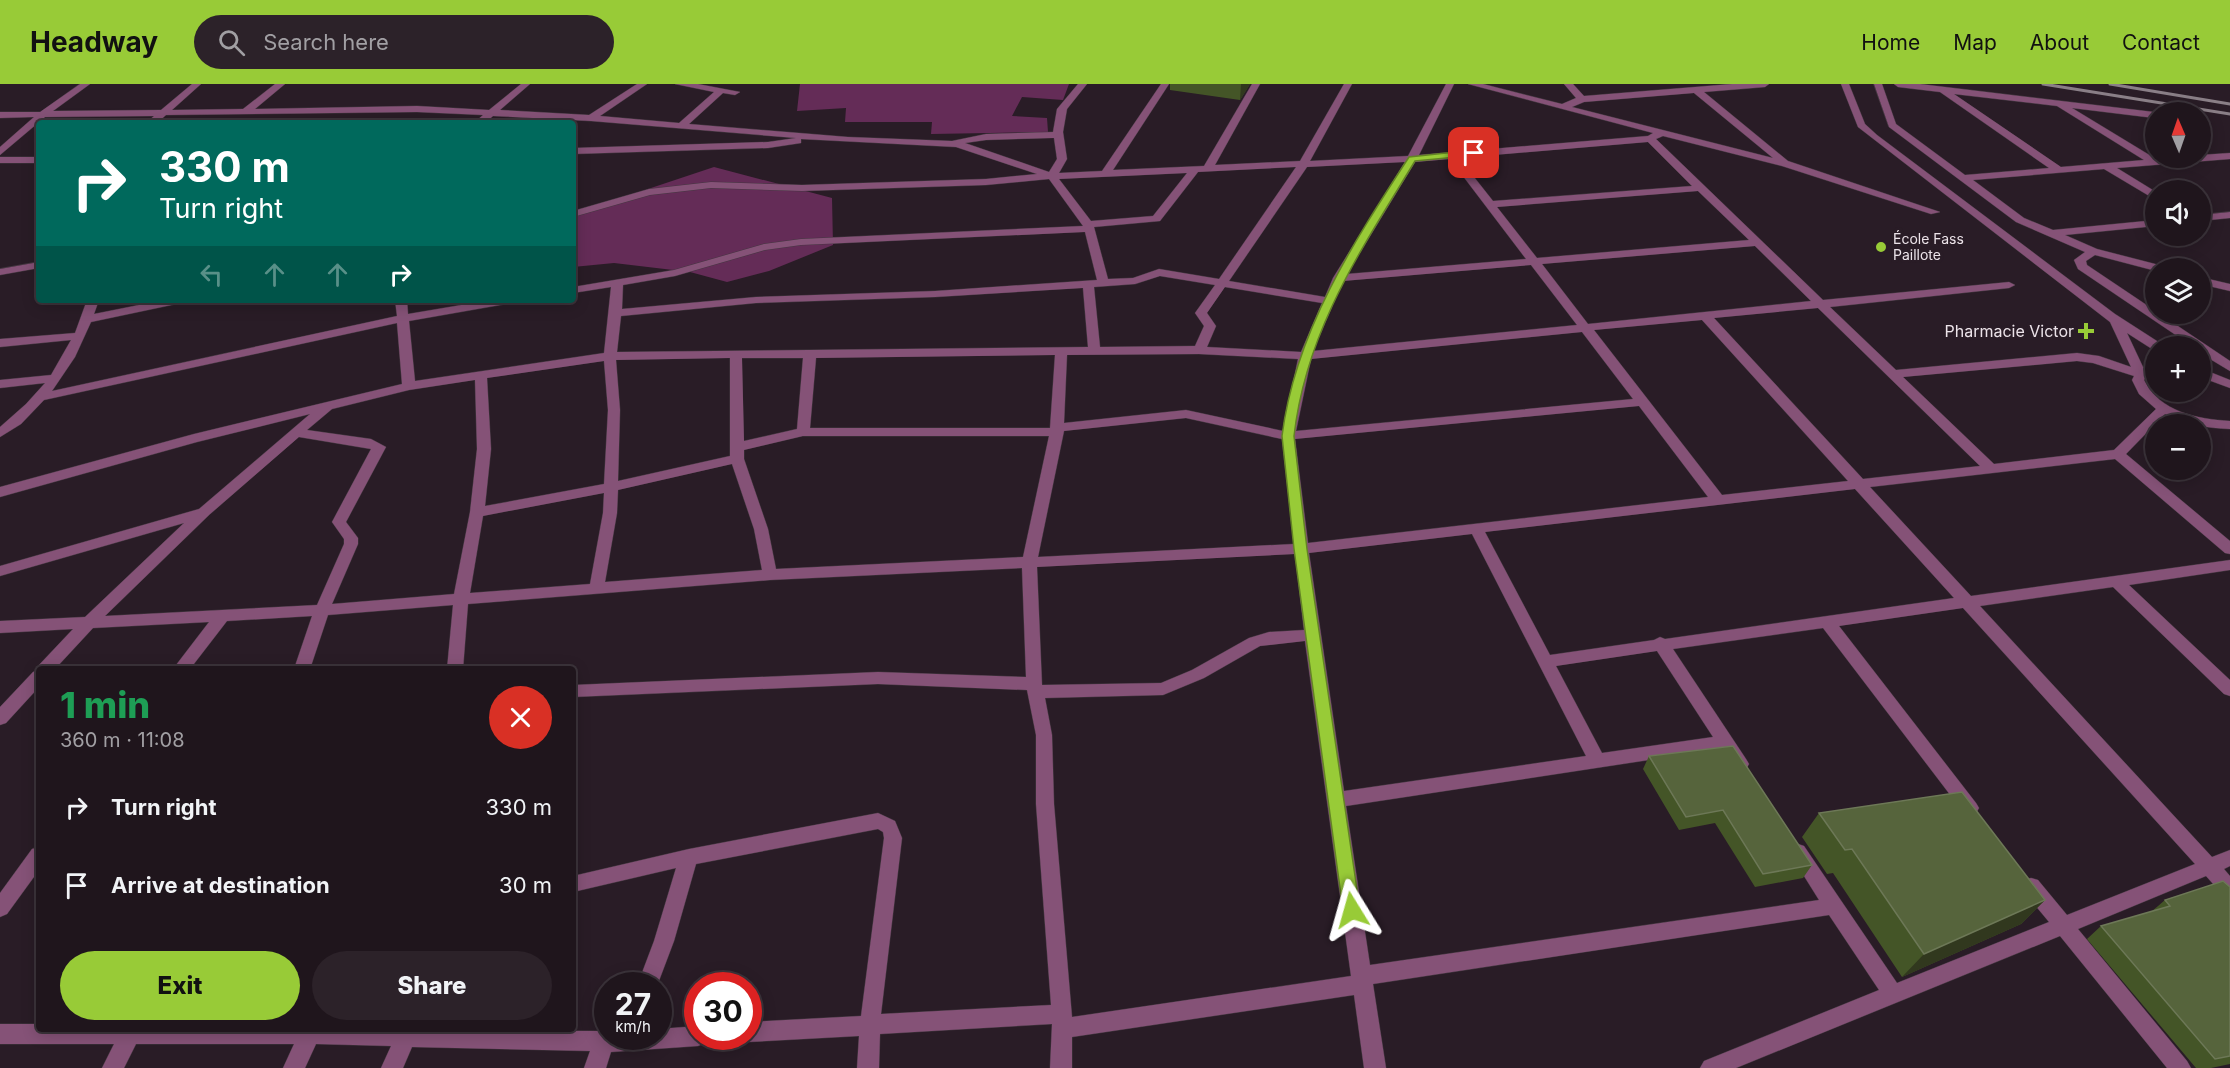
<!DOCTYPE html>
<html lang="en">
<head>
<meta charset="utf-8">
<style>
	:root { --surface:#1f151c; --page:#2c2229; --text:#f1f3f6; --muted:#a19fa3; --line:#3c343b; --accent:#98cb37 }
	body { margin:0; font-family:Inter,sans-serif; background:var(--page); color:var(--text); height:100vh; display:flex; flex-direction:column; font-size:22px; white-space:nowrap }
	* { box-sizing:border-box; margin:0 }
	p { font-size:20px; color:var(--muted) }
	.icon { flex:none; width:33px; height:33px; fill:none; stroke:currentColor; stroke-width:2; stroke-linecap:round; stroke-linejoin:round }
	.map { position:relative; flex:1; overflow:hidden }
	.details { position:absolute; left:36px; top:582px; width:540px; height:366px; display:flex; flex-direction:column; background:var(--surface); border-radius:6px; box-shadow:0 3px 15px #0003,0 0 0 2px var(--line) }
	.details>* { flex:none }
	.banner { position:absolute; left:36px; top:36px; width:540px; height:183px; border-radius:6px; box-shadow:0 3px 15px #0003,0 0 0 2px var(--line); background:#00695c; color:#fff; overflow:hidden }
	.needle { width:39px; rotate:358deg }
	.buttons { position:absolute; left:2145px; top:18px; display:grid; gap:12px }
	.buttons a { display:grid; place-items:center; width:66px; height:66px; border-radius:50%; background:var(--surface); box-shadow:0 3px 15px #0003,0 0 0 2px var(--line); font-size:30px }
	.speed { position:absolute; left:594px; top:888px; display:flex; gap:12px; font-size:30px; font-weight:700; text-align:center }
	.speed>* { display:grid; place-content:center; width:78px; height:78px; border-radius:50%; background:var(--surface); box-shadow:0 3px 15px #0003,0 0 0 2px var(--line); line-height:1 }
	.speed small { font-size:15px; font-weight:400 }
	.speed .limit { border:9px solid #d22; background:#fff; color:#111 }
	.pin { position:absolute; display:grid; place-items:center; width:51px; height:51px; color:#fff; margin:-26px; border-radius:12px; box-shadow:0 3px 9px #0006 }
	.me { position:absolute; width:66px; margin:-33px; rotate:352deg; stroke-linejoin:round; filter:drop-shadow(0 0 4px #0008) }
	.turn { display:flex; align-items:center; gap:21px; height:126px; padding:0 24px; font-size:27px }
	.turn .icon { width:78px; height:78px; stroke-width:2.5 }
	.turn b { display:block; font-size:42px; line-height:51px }
	.lanes { display:flex; align-items:center; height:57px; padding:0 24px; background:#0003; justify-content:center; gap:30px; direction:ltr }
	.lanes .off { opacity:.35 }
	.round { display:grid; place-items:center; flex:none; width:63px; height:63px; border-radius:32px; background:var(--page) }
	.summary { display:flex; align-items:center; justify-content:space-between; height:102px; padding:0 24px }
	h1 { font-size:36px; font-weight:800; line-height:45px; color:#1e9e55 }
	.action { display:flex; gap:12px; margin-top:auto; padding:12px 24px }
	.action a { flex:1; height:69px; border-radius:36px; background:var(--accent); color:#111; font-size:24px; font-weight:800; line-height:69px; text-align:center }
	.action a+a { background:var(--page); color:var(--text) }
	ul { padding:0; list-style:none }
	li { display:flex; align-items:center; gap:18px; height:78px; padding:0 24px }
	li div { flex:1 }
	li b { display:block; font-size:22px }
	li em { font-style:normal }
	header { display:flex; align-items:center; gap:36px; box-sizing:border-box; height:84px; padding:0 30px; background:var(--accent); color:#111 }
	header strong { font-size:28px }
	nav { display:flex; gap:33px; margin-inline-start:auto; font-size:21px }
	.search { width:420px; height:54px; background:var(--page); display:flex; align-items:center; gap:15px; box-sizing:border-box; padding:0 21px; border-radius:33px; color:var(--muted); font-size:22px }
	.map>svg:first-child { display:block }
	.green { fill:#642c57 }
	.lines { fill:none; stroke-linecap:round; stroke-linejoin:round }
	.minor-casing { stroke:#443841; stroke-width:1 }
	.minor { fill:#855277; fill-rule:evenodd }
	.rail { stroke:#8a7f87; stroke-width:3 }
	.wall { fill:#445527 }
	.shaded-wall { fill:#31381e }
	.building { fill:#56643c; stroke:#6d7857; stroke-width:1.5 }
	.route { fill:#98cb37; stroke:#638424; stroke-width:1.5 }
	.poi-dot { fill:#98cb37; stroke:#291c26; stroke-width:2 }
	.labels { text-anchor:middle; stroke-width:6; stroke-linejoin:round; paint-order:stroke }
	.far-poi-label { font-size:14px; fill:#ece3e9; stroke:#291c26; text-anchor:start }
	.poi-label { font-size:16px; fill:#ece3e9; stroke:#291c26; text-anchor:end }
</style>
</head>
<body>
<header>
<strong>Headway</strong>
<div class="search"><svg class="icon" aria-label="search" viewBox="0 0 24 24"><circle cx="10" cy="10" r="6"/><path d="M15 15l6 6"/></svg>Search here</div>
<nav><a>Home</a><a>Map</a><a>About</a><a>Contact</a></nav>
</header>
<div class="map">
<svg width="2230" height="984" viewBox="0 0 2230 984">
	<rect width="100%" height="100%" fill="#291c26"/>
	<!-- green -->
	<g class="green">
		<path d="M800,0H1069L1063,16L1022,13L1012,32L1047,34L1048,48L931,50L932,38H845L846,24L797,27Z"/>
		<path d="M714,83L832,114L833,161L769,187L727,198L690,188L614,179L573,183V130Z"/>
	</g>
	<g class="lines">
		<defs>
			<g id="minor">
				<path d="M80,0H90L53,27L161,26L192,0H201L172,26L243,25L275,0H285L255,25L417,22L489,26L521,0H530L500,26L589,31L637,0H647L600,32L679,39L714,8L675,0H698L740,8L735,11L723,9L689,40L848,53L952,57L986,50L1053,48L1057,25L1078,0H1087L1067,25L1063,48L1067,75L1059,89L1102,87L1161,0H1169L1113,86L1204,82L1252,0H1260L1215,81L1300,77L1344,0H1352L1310,77L1408,72L1446,0H1454L1419,71L1648,52L1653,49L1468,0H1483L1562,20L1576,14L1564,0H1573L1584,12L1732,0H1769L1765,3L1704,8L1788,77L1940,128L1931,130L1782,82L1663,52L1656,55L1823,216L2009,198L2015,201L2009,204L1830,223L1896,286L2077,269L2099,272L2131,283L2110,238L1858,43L1841,0H1849L1865,40L1877,51L2115,230L2160,259L2162,262L2152,265L2127,249L2143,283L2156,279V287L2149,289L2144,296C2160,328 2197,335 2230,337V345C2207,344 2186,341 2165,330L2126,370L2230,457V470L2225,469L2115,375L1870,403L1971,512L2230,476V486L2129,501L2230,596V612L2224,610L2113,503L1980,522L2212,773L2230,766V782L2224,785L2230,792V813L2223,811L2206,792L2078,845L2187,977L2191,984H2167L2060,852L1736,984H1700L1704,977L1879,906L1829,831L1373,900L1386,984H1364L1354,911L1072,953V984H1050L1052,940L880,950L879,984H857L859,952L748,958L741,955L740,952H748V938L861,932L884,754L883,748L878,745L696,780L674,857L657,902H637L654,857L676,784L573,808V792L689,765L878,729L895,737L902,754L881,930L1051,921L1036,720V651L1027,606L878,600L573,613V601L878,588L1026,593L1022,484L770,496L468,520L463,585H447L453,521L328,531L310,585H294L312,532L227,537L190,585H173L209,538L93,544L55,585H39V603L6,639L0,641V623L33,588L38,586L39,581L73,545L0,549V537L85,533L184,439L0,492V482L199,425L310,330L197,358L0,413V403L194,350L402,300L397,239L44,316L21,340L0,353V343L26,320L45,299L0,304V296L51,291L71,256L0,263V255L75,249L87,216H99L94,230L164,216H187L181,219L91,238L75,273L52,307L397,232L395,216H407L408,230L491,216H518L512,219L409,237L415,297L604,269L611,203L573,209V203L674,186L764,160L801,155L1083,142L1049,95L986,101L802,107L711,104L650,111L573,133V127L649,105L711,98L802,101L986,95L1037,90L956,63L801,55V59L768,64L573,70V64L768,58L796,54L591,37L493,32L485,39H474L483,31L417,28L166,31L157,39H146L154,32L45,33L0,71V63L34,33L0,34V28H40ZM1694,9L1773,74L1572,23L1584,18ZM1054,54L1057,75L1049,88L965,59L986,56ZM1648,58L1692,102L1493,117L1459,74ZM1450,75L1526,175L1347,190L1415,78ZM1405,78L1333,194L1325,213L1229,197L1307,83ZM1296,83L1219,195L1159,185L1133,194L1108,195L1094,143L1160,137L1198,88ZM1187,89L1153,132L1091,137L1059,95ZM1698,107L1749,156L1537,174L1497,123ZM1085,148L1097,196L935,207L756,213L622,225L623,201L675,192L765,166L801,161ZM1755,162L1811,217L1588,240L1542,180ZM1531,181L1577,241L1313,267L1343,197ZM1160,192L1215,201L1195,229L1204,242L1195,262L1100,263L1094,203L1135,200ZM1225,203L1322,219L1301,268L1207,263L1216,242L1207,229ZM1083,204L1088,263L617,268L621,232L756,219L935,213ZM1818,224L1980,382L1863,395L1714,234ZM1702,236L1848,397L1722,411L1594,246ZM1582,248L1633,315L1296,347L1311,275ZM1199,270L1298,275L1283,347L1186,326L1064,339L1067,271ZM1055,271L1050,344H810L816,274ZM730,274V372L618,397L620,326L616,276ZM742,274H803L797,345L744,357ZM604,277L608,326L604,400L485,422L491,365L487,294ZM2077,277L2093,279L2134,292L2132,296L2139,310L2156,325L2114,366L1994,380L1903,293ZM475,296L477,365L470,428L454,510L332,520L358,460V454L346,438L386,363L371,355L307,346L332,325L409,306ZM1639,322L1708,413L1308,459L1295,355ZM1186,334L1282,355L1294,460L1038,473L1064,347ZM803,352H1049L1023,473L776,485L768,445L744,375V366ZM299,353L371,365L332,438L344,455V460L317,521L105,532L209,431ZM732,380L754,445L762,486L605,498L617,429L618,406ZM1855,405L1954,514L1665,555L1660,553L1654,556L1550,571L1485,448ZM604,409L603,429L590,500L470,509L483,432ZM1472,450L1586,672L1344,707L1309,469ZM1295,470L1304,546L1269,548L1249,554L1192,586L1161,599L1042,601L1037,483ZM1963,524L2195,780L2067,831L2038,796L2031,794L2024,796L2022,802L2024,808L2049,838L1897,899L1804,762L1798,760L1792,762L1789,768L1819,816L1370,881L1346,722L1721,665C1728,676 1732,690 1746,685L1749,680L1746,675L1673,565L1823,544L1964,729L1970,731L1976,729L1979,724L1976,719L1839,542ZM1305,557L1351,892L1072,933L1054,720L1052,651L1045,614L1163,611L1204,594L1260,562ZM1657,567L1713,653L1602,669L1556,582Z"/>
				<path d="M1874,0H1882L1896,40L1965,91L2049,84L1940,8L1898,3L1894,0H1920L2154,28V34L2072,24L2156,75L2200,74V71L2230,69V75L2117,84L2156,108V116L2104,85L1973,96L2024,134L2053,146L2156,136V142L2065,151L2097,165L2163,182L2164,184H2156V187L2095,171L2086,177L2087,181L2230,277V287L2200,269V262H2192L2078,185L2074,176L2085,168L2016,138L1889,43ZM1954,10L2057,22L2144,76L2061,83Z"/>
				<rect x="0" y="73" width="39" height="6"/>
				<path d="M2230,128V134L2200,137V131Z"/>
				<path d="M39,178V184L0,191V185Z"/>
				<path d="M2200,193L2230,200V207L2200,200Z"/>
				<path d="M2200,284L2230,296V304L2200,293Z"/>
				<path d="M39,763V786L7,830L0,833V809L32,765Z"/>
				<path d="M0,940H39V945L604,947H608V952H658V945L698,942V952H708L705,959L698,962L611,968L606,984H584L590,967L412,963L403,984H381L391,962L316,960L305,984H283L294,960H136L124,984H102L114,960H0Z"/>
			</g>
		</defs>
		<!-- minor casing -->
		<use href="#minor" class="minor-casing"/>
		<!-- minor -->
		<use href="#minor" class="minor"/>
		<!-- rail -->
		<g class="rail">
			<path d="M2043,0L2230,30"/>
			<path d="M2110,0L2230,20"/>
		</g>
	</g>
	<!-- wall -->
	<g class="wall">
		<path d="M1170,0H1250L1240,16L1170,6Z"/>
		<path d="M1649,672L1812,781L1803,794L1755,803L1715,739L1679,746L1643,685Z"/>
		<path d="M1819,729L2045,816L2021,840L1902,893L1833,789L1827,790L1802,753Z"/>
		<path d="M2230,803V980L2211,984H2196L2087,855L2101,842L2151,828L2165,816Z"/>
	</g>
	<!-- shaded-wall -->
	<g class="shaded-wall">
		<path d="M1241,0H1250L1240,16Z"/>
		<path d="M2045,816L2021,840L1902,893L1924,870Z"/>
	</g>
	<!-- building -->
	<g class="building">
		<path d="M1733,662L1812,781L1763,790L1723,726L1686,733L1649,672Z"/>
		<path d="M1962,708L2045,816L1924,870L1852,765L1845,766L1819,729Z"/>
		<path d="M2223,797L2230,803V972L2215,975L2101,842L2170,822L2165,816Z"/>
	</g>
	<!-- route -->
	<path class="route" d="M1474,66L1478,67V71L1415,77C1361,166 1306,246 1294,352L1307,465L1360,826L1358,832L1352,834L1345,832L1343,826L1294,465L1282,352C1295,248 1353,159 1409,73Z"/>
	<!-- markers -->
	<g class="poi-dot">
		<circle cx="1881" cy="163" r="6"/>
		<path d="M2083 238h6v6h6v6h-6v6h-6v-6h-6v-6h6z"/>
	</g>
	<g class="labels">
		<!-- far-poi labels -->
		<g class="far-poi-label">
			<text x="1893" y="160">École Fass<tspan x="1893" dy="16">Paillote</tspan></text>
		</g>
		<!-- poi labels -->
		<g class="poi-label">
			<text x="2074" y="253">Pharmacie Victor</text>
		</g>
	</g>
</svg>
<div class="buttons">
<a><svg class="needle" viewBox="-14 -14 28 28"><path d="M0-13l5 13h-10z" fill="#e53935"/><path d="M0 13l5-13h-10z" fill="#a19fa3"/></svg></a>
<a><svg class="icon" aria-label="sound" viewBox="0 0 24 24"><path d="M4 9h4l5-4v14l-5-4H4zM17 9q2 3 0 6"/></svg></a>
<a><svg class="icon" aria-label="layers" viewBox="0 0 24 24"><path d="M12 4l9 5-9 5-9-5zM3 14l9 5 9-5"/></svg></a>
<a>+</a>
<a>−</a>
</div>
<div class="speed"><div>27<small>km/h</small></div><div class="limit">30</div></div>
<div class="pin" style="left:1474px;top:69px;background:#d93025"><svg class="icon" aria-label="arrive" viewBox="0 0 24 24"><path d="M6 21V4h12l-3 4 3 4H6"/></svg></div>
<svg class="me" style="left:1352px;top:826px" viewBox="-20 -20 40 40"><path d="M0-17L14 15 0 8-14 15z" fill="#98cb37" stroke="#fff" stroke-width="4"/></svg>
<div class="banner">
<div class="turn"><svg class="icon" aria-label="right" viewBox="0 0 24 24"><path d="M7 20v-9h11M14 6l5 5-5 5"/></svg><div><b>330 m</b>Turn right</div></div>
<div class="lanes"><svg class="icon off" aria-label="left" viewBox="0 0 24 24"><path d="M17 20v-9H6M10 6l-5 5 5 5"/></svg><svg class="icon off" aria-label="ahead" viewBox="0 0 24 24"><path d="M12 20V5M6 11l6-6 6 6"/></svg><svg class="icon off" aria-label="ahead" viewBox="0 0 24 24"><path d="M12 20V5M6 11l6-6 6 6"/></svg><svg class="icon" aria-label="right" viewBox="0 0 24 24"><path d="M7 20v-9h11M14 6l5 5-5 5"/></svg></div>
</div>
<section class="details">
<div class="summary"><div><h1>1 min</h1><p>360 m · 11:08</p></div><a class="round" style="background:#d93025;color:#fff"><svg class="icon" aria-label="close" viewBox="0 0 24 24"><path d="M6 6l12 12M18 6L6 18"/></svg></a></div>
<ul>
<li><svg class="icon" aria-label="right" viewBox="0 0 24 24"><path d="M7 20v-9h11M14 6l5 5-5 5"/></svg><div><b>Turn right</b></div><em>330 m</em></li>
<li><svg class="icon" aria-label="arrive" viewBox="0 0 24 24"><path d="M6 21V4h12l-3 4 3 4H6"/></svg><div><b>Arrive at destination</b></div><em>30 m</em></li>
</ul>
<div class="action"><a>Exit</a><a>Share</a></div>
</section>
</div>
</body>
</html>
